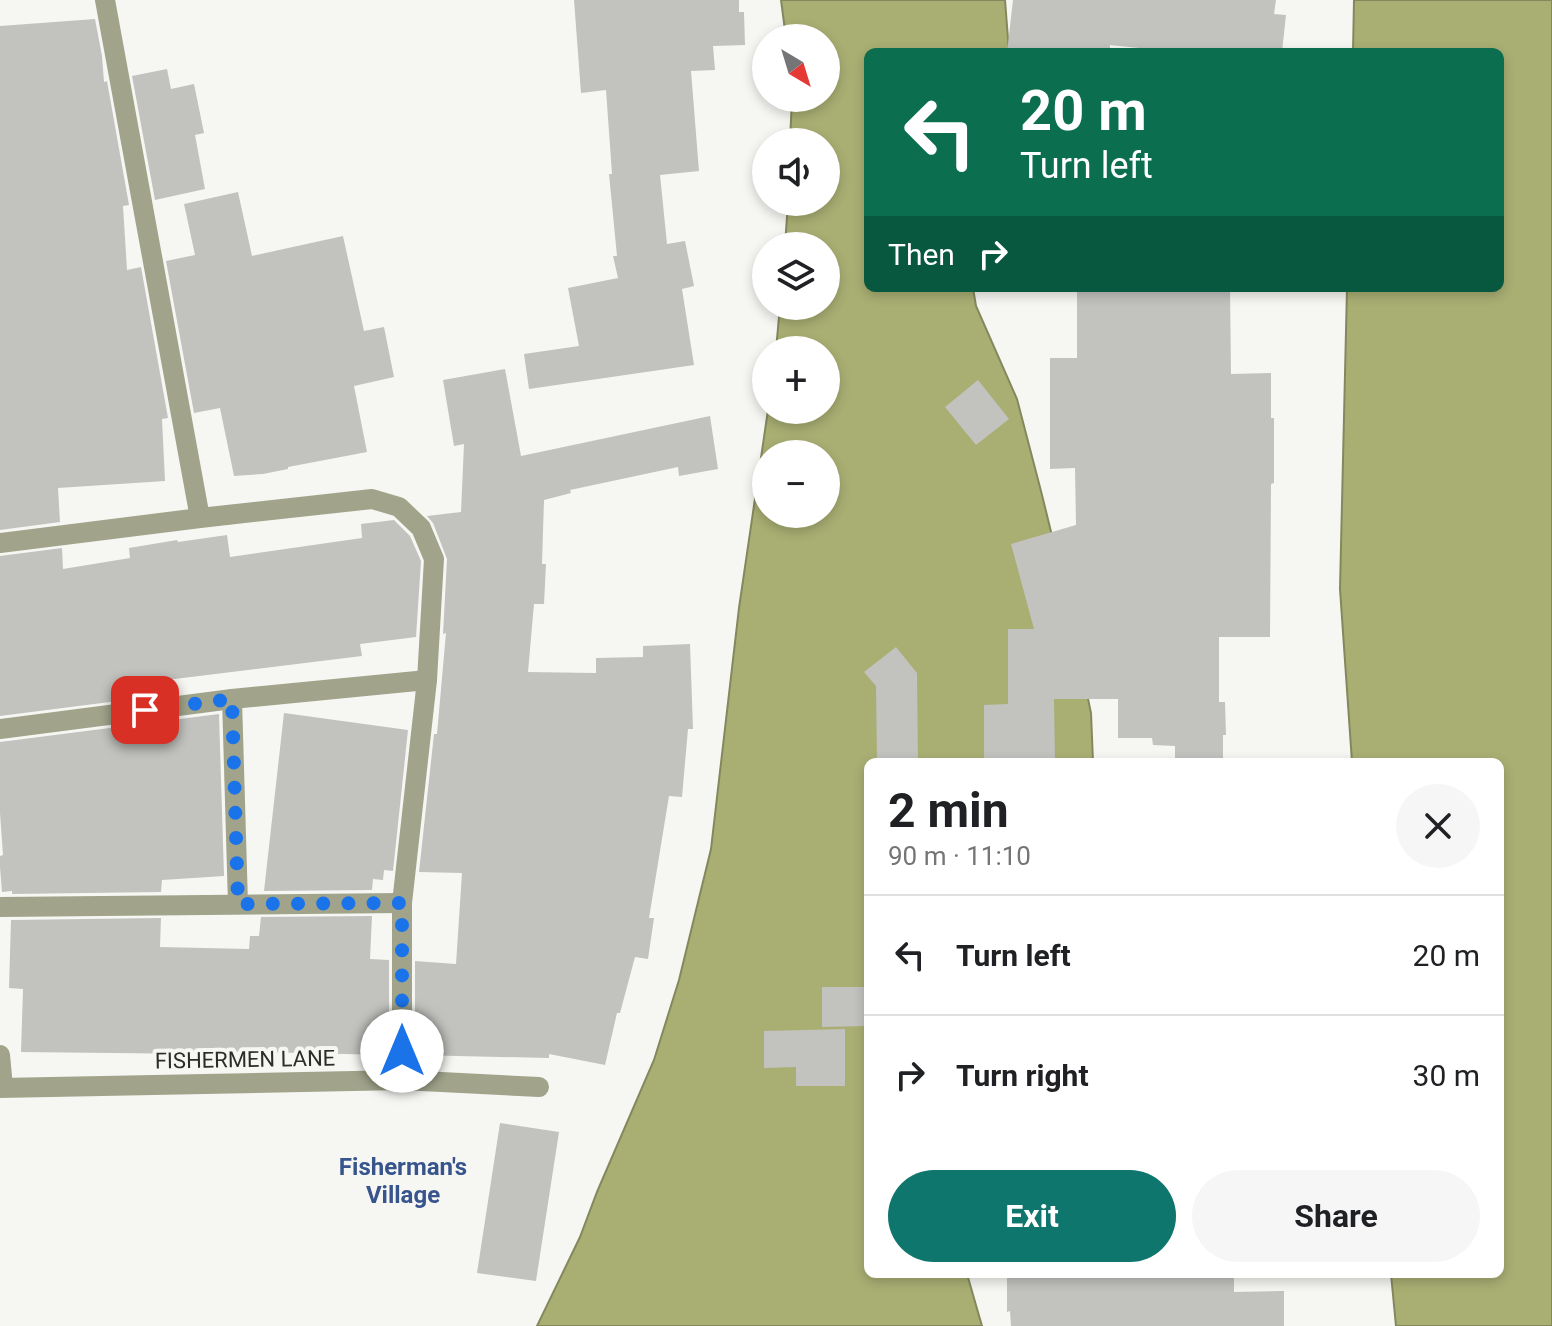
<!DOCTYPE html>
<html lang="en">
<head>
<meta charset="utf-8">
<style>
	:root { --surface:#fff; --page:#f6f6f6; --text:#202124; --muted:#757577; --line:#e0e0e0; --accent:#0f766e }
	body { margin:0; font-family:Roboto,sans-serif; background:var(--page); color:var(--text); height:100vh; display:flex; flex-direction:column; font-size:30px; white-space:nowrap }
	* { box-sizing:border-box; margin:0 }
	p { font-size:26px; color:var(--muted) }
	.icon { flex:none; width:44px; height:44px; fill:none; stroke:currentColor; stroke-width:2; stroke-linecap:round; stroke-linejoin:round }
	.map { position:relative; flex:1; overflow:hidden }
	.drawer { position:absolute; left:864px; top:758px; width:640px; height:520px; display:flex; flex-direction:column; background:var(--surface); border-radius:12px; box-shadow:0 4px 12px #0003 }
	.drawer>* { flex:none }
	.top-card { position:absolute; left:864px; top:48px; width:640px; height:244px; border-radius:12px; box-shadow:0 4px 12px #0003; background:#0b6e4f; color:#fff; overflow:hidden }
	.needle { width:52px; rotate:142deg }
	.tools { position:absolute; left:752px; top:24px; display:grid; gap:16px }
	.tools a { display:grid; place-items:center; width:88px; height:88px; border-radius:50%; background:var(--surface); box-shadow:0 4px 12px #0003; font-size:40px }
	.pin { position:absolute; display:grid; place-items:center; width:68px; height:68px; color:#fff; margin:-34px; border-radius:16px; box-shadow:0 4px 12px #0006 }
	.me { position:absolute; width:88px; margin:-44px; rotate:0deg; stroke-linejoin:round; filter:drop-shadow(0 0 6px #0008) }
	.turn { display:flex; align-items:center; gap:28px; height:168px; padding:0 24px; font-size:36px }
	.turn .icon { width:104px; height:104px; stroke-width:2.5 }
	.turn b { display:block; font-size:56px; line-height:68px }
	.then { display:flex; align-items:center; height:76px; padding:0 24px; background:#0003; gap:16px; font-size:30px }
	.round { display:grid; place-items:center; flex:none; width:84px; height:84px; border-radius:42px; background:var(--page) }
	.headline { display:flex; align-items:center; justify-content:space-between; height:136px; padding:0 24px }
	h1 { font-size:48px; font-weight:700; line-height:60px }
	.cta { display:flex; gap:16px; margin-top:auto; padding:16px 24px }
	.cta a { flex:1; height:92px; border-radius:48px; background:var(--accent); color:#fff; font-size:32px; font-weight:700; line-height:92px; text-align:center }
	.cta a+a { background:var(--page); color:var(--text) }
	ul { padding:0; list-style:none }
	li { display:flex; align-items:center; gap:24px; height:120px; padding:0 24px; border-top:2px solid var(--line) }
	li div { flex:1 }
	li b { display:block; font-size:30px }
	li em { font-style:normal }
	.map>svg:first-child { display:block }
	.water { fill:#a9af73; stroke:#84885d; stroke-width:2; fill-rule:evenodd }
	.building { fill:#c2c2bf }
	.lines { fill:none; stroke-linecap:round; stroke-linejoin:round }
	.minor { stroke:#a1a48b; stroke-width:20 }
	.route { stroke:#1a73e8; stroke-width:14; stroke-dasharray:0 25.2 }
	.labels { text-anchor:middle; stroke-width:8; stroke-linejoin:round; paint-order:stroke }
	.street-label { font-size:22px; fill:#2c2d2b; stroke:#f6f7f3 }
	.neighbourhood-label { font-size:24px; font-weight:bold; fill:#37548d; stroke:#f6f7f3 }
</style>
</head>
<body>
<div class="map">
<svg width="1552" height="1326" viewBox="0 0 1552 1326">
	<rect width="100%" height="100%" fill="#f6f7f3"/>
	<!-- water -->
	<g class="water">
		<path d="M781,0H1005L1009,52H868V288H973L976,306L1017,399L1042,495L1067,597L1091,713L1093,762H868V1274H967L982,1326H537L580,1237L597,1192L654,1060L679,980L711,849L739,608L768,410H826V350H776L780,306H826V246H785L788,202H826V142H790L792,98H826V38H786ZM766,454H826V514H766Z"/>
		<path d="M1354,0H1552V1326H1396L1391,1274H1500V762H1352L1340,589L1347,288H1500V52H1353Z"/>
	</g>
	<!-- building -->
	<g class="building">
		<path d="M574,0H739V12H744L745,45L713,46L715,70L691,71L699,171L660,175L667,244L685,241L694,286L682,289L694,365L529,389L524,354L579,346L568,288L618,278L613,256H617L609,174H612L606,90L581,93Z"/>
		<path d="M1013,0H1276L1274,14L1286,15L1282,52H1177L1110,45V52H1007Z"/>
		<path d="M95,19L102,56L104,82L107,81L129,205L123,206L127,270L141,267L168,418L162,419L165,481L58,488L60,522L0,530V26Z"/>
		<path d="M167,69L171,89L194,84L204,133L195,135L205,189L155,200L132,76Z"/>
		<path d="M238,192L252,256L343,236L364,331L384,327L394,377L354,386L367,452L288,467V469L263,474L234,476L220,408L194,413L166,261L195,255L184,204Z"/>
		<path d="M1077,288H1230L1231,374L1271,373V418H1274V483L1271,484L1270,637H1219V702H1225L1226,735H1223V762H1175V746L1153,745L1152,738H1118V699H1054L1055,762H984V705L1008,704V629H1034L1011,544L1076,525L1075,468L1050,469V358H1077Z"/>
		<path d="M505,369L521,456L710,416L718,469L679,476L678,467L570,490L571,493L544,500L542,564H546L544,604H534L528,672L596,673V658L643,657V646L690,644L693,729H688L682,797L669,796L649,918H654L648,959L635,957L620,1013H617L605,1065L549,1054V1058L415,1055V961L456,964L462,873L419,872L434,734H437L446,633L443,634L447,559L433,523L427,516L461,512L464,444L454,446L443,380Z"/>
		<path d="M978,380L1009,419L976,445L945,407Z"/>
		<path d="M394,520L410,536L421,561L416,637L360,644L362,656L126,685V691L157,696L0,716V556L62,548L63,569L130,558L129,548L177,540L178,542L227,535L230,557L362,538L361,524Z"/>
		<path d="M896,647L917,673L918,762H877L876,686L864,672Z"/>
		<path d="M284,713L408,730L393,871L384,870L383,880L373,879L372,890L264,891Z"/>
		<path d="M219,714L224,876L162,880L161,892L12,894V891L2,892L0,867V856L3,855L0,813V742Z"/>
		<path d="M372,916L370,959L389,960V1055L204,1051L203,1054L21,1052L23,989L9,988L11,920L161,918L160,947L249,949L250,936H259L261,917Z"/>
		<path d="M822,987H866V1026L822,1027Z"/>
		<path d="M845,1029V1086H796V1067L764,1068V1031Z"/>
		<path d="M500,1123L559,1132L536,1281L477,1273Z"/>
		<path d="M1007,1274H1234V1292L1284,1291V1326H1011L1010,1311L1007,1312Z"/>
	</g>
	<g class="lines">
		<!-- minor -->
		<g class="minor">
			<path d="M105,0L200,518"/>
			<path d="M0,543L200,518L372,499L399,507L421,528L434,559L427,680L402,903V1080"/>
			<path d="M232,699L238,904"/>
			<path d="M0,729L232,699L427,680"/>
			<path d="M0,907L402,903"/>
			<path d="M0,1055L3,1087"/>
			<path d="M0,1088L402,1080L539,1087"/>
		</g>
	</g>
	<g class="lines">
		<!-- route -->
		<path class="route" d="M145,710L232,699L238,904L402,903V1051"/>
	</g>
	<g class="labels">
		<!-- street labels -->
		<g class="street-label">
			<text transform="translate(245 1059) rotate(-1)" y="8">FISHERMEN LANE</text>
		</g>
		<!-- neighbourhood labels -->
		<g class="neighbourhood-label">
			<text x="403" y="1175">Fisherman's<tspan x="403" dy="28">Village</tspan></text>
		</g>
	</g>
</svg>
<div class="tools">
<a><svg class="needle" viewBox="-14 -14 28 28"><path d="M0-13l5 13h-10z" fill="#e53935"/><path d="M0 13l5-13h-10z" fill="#757577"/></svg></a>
<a><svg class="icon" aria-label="sound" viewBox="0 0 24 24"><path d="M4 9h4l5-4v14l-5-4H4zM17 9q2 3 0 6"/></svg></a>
<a><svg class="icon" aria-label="layers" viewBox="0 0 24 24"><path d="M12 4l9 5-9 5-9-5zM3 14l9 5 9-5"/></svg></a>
<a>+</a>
<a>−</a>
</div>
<div class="pin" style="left:145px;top:710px;background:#d93025"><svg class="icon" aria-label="arrive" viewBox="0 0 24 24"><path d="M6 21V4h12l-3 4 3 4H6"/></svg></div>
<svg class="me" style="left:402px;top:1051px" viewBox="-20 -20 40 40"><circle r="19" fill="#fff"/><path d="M0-13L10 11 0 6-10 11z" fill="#1a73e8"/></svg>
<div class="top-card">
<div class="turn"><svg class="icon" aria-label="left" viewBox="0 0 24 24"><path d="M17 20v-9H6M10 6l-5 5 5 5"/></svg><div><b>20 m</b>Turn left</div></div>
<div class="then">Then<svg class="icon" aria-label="right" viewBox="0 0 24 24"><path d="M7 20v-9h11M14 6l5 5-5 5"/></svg></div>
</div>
<section class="drawer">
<div class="headline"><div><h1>2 min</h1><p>90 m · 11:10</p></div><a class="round"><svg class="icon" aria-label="close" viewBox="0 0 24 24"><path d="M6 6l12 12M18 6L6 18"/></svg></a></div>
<ul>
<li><svg class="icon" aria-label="left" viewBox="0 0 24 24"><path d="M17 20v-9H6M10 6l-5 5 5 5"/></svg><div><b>Turn left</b></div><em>20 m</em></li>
<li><svg class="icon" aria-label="right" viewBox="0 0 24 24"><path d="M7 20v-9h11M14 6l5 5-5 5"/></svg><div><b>Turn right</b></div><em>30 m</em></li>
</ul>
<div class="cta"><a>Exit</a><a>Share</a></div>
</section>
</div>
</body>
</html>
